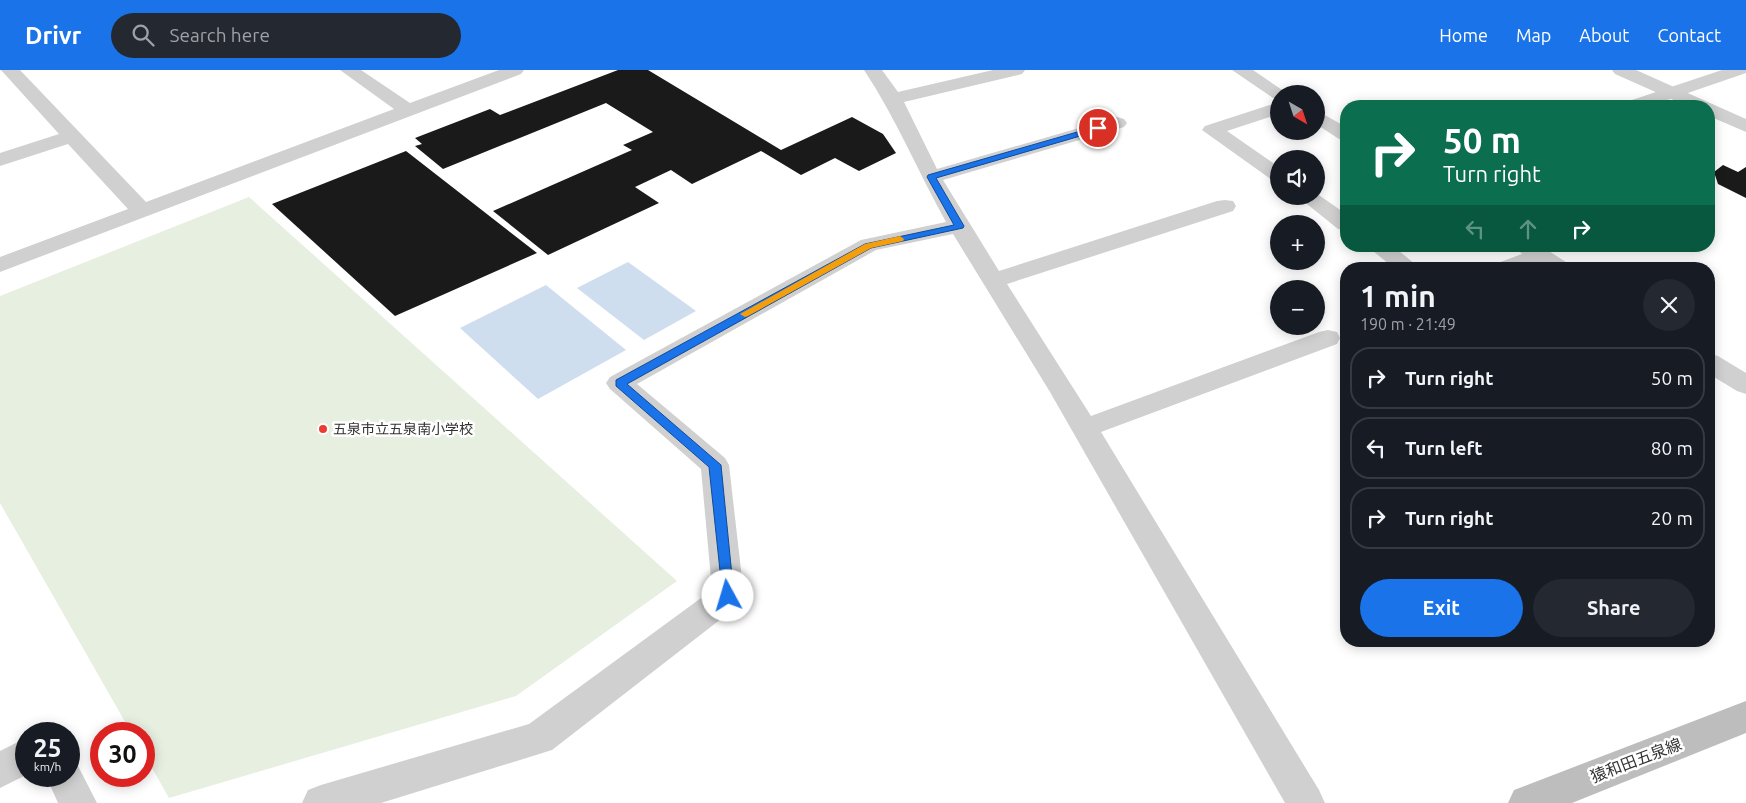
<!DOCTYPE html>
<html lang="en">
<head>
<meta charset="utf-8">
<style>
	:root { --surface:#171b24; --page:#242831; --text:#f1f3f6; --muted:#9ea1a6; --line:#363941; --accent:#1a73e8 }
	body { margin:0; font-family:Ubuntu,"Noto Sans JP",sans-serif; background:var(--page); color:var(--text); height:100vh; display:flex; flex-direction:column; font-size:19px; white-space:nowrap }
	* { box-sizing:border-box; margin:0 }
	p { font-size:16px; color:var(--muted) }
	.icon { flex:none; width:28px; height:28px; fill:none; stroke:currentColor; stroke-width:2; stroke-linecap:round; stroke-linejoin:round }
	.map { position:relative; flex:1; overflow:hidden }
	.side { position:absolute; left:1340px; top:192px; width:375px; height:385px; display:flex; flex-direction:column; background:var(--surface); border-radius:20px; box-shadow:0 2px 12px #0003 }
	.side>* { flex:none }
	.top-card { position:absolute; left:1340px; top:30px; width:375px; height:152px; border-radius:20px; box-shadow:0 2px 12px #0003; background:#0b6e4f; color:#fff; overflow:hidden }
	.needle { width:32px; rotate:141deg }
	.tools { position:absolute; left:1270px; top:15px; display:grid; gap:10px }
	.tools a { display:grid; place-items:center; width:55px; height:55px; border-radius:50%; background:var(--surface); box-shadow:0 2px 12px #0003; font-size:25px }
	.speed { position:absolute; left:15px; top:652px; display:flex; gap:10px; font-size:25px; font-weight:700; text-align:center }
	.speed>* { display:grid; place-content:center; width:65px; height:65px; border-radius:50%; background:var(--surface); box-shadow:0 2px 12px #0003; line-height:1 }
	.speed small { font-size:12px; font-weight:400 }
	.speed .limit { border:8px solid #d22; background:#fff; color:#111 }
	.pin { position:absolute; display:grid; place-items:center; width:42px; height:42px; color:#fff; margin:-21px; border:2px solid #fff; border-radius:50%; box-shadow:0 1px 5px #0007 }
	.me { position:absolute; width:55px; margin:-28px; rotate:354deg; stroke-linejoin:round; filter:drop-shadow(0 0 4px #0008) }
	.turn { display:flex; align-items:center; gap:18px; height:105px; padding:0 20px; font-size:22px }
	.turn .icon { width:65px; height:65px; stroke-width:2.5 }
	.turn b { display:block; font-size:35px; line-height:42px }
	.lanes { display:flex; align-items:center; height:48px; padding:0 20px; background:#0003; justify-content:center; gap:25px; direction:ltr }
	.lanes .off { opacity:.35 }
	.round { display:grid; place-items:center; flex:none; width:52px; height:52px; border-radius:26px; background:var(--page) }
	.overview { display:flex; align-items:center; justify-content:space-between; height:85px; padding:0 20px }
	h1 { font-size:30px; font-weight:700; line-height:38px }
	.cta { display:flex; gap:10px; margin-top:auto; padding:10px 20px }
	.cta a { flex:1; height:58px; border-radius:30px; background:var(--accent); color:#fff; font-size:20px; font-weight:700; line-height:58px; text-align:center }
	.cta a+a { background:var(--page); color:var(--text) }
	ul { padding:0; list-style:none }
	li { display:flex; align-items:center; gap:15px; height:62px; margin:0 10px 8px; padding:0 10px; border:2px solid var(--line); border-radius:20px }
	li div { flex:1 }
	li b { display:block; font-size:19px }
	li em { font-style:normal }
	header { display:flex; align-items:center; gap:30px; box-sizing:border-box; height:70px; padding:0 25px; background:var(--accent); color:#fff }
	header strong { font-size:24px }
	nav { display:flex; gap:28px; margin-inline-start:auto; font-size:18px }
	.search { width:350px; height:45px; background:var(--page); display:flex; align-items:center; gap:12px; box-sizing:border-box; padding:0 18px; border-radius:28px; color:var(--muted); font-size:19px }
	.map>svg:first-child { display:block }
	.green { fill:#e7efe1 }
	.water { fill:#cedeef }
	.building { fill:#1a1a1a }
	.lines { fill:none; stroke-linecap:round; stroke-linejoin:round }
	.minor { fill:#d0d0d0; fill-rule:evenodd }
	.tertiary { fill:#d0d0d0; fill-rule:evenodd }
	.secondary { fill:#bdbdbd; fill-rule:evenodd }
	.route { fill:#1a73e8; stroke:#114b97 }
	.slow { fill:#f59e0b }
	.poi-dot { fill:#eb3b33; stroke:#fff; stroke-width:2 }
	.labels { text-anchor:middle; stroke-width:5; stroke-linejoin:round; paint-order:stroke }
	.poi-label { font-size:14px; fill:#333; stroke:#fff; text-anchor:start }
	.near-street-label { font-size:16px; fill:#333; stroke:#fff }
</style>
</head>
<body>
<header>
<strong>Drivr</strong>
<div class="search"><svg class="icon" aria-label="search" viewBox="0 0 24 24"><circle cx="10" cy="10" r="6"/><path d="M15 15l6 6"/></svg>Search here</div>
<nav><a>Home</a><a>Map</a><a>About</a><a>Contact</a></nav>
</header>
<div class="map">
<svg width="1746" height="733" viewBox="0 0 1746 733">
	<rect width="100%" height="100%" fill="#fff"/>
	<!-- green -->
	<path class="green" d="M249,127L677,511L516,626L169,728L144,684V664H132L0,433V226Z"/>
	<!-- water -->
	<g class="water">
		<path d="M628,192L696,241L644,270L577,218Z"/>
		<path d="M546,215L626,280L538,329L460,258Z"/>
	</g>
	<!-- building -->
	<g class="building">
		<path d="M618,0H648L781,80L852,47L883,64L896,83L859,101L835,88L801,105L761,81L692,114L671,100L635,117L659,133L548,185L493,141L632,80L623,75L653,62L606,33L443,99L415,76L422,74L415,68L490,39L500,45Z"/>
		<path d="M406,81L537,183L395,246L272,134Z"/>
		<path d="M1723,95L1738,102L1746,97V128L1718,114L1714,102Z"/>
	</g>
	<g class="lines">
		<!-- minor -->
		<g class="minor">
			<path d="M1,0H20L146,132L394,39L340,0H361L410,33L499,0H524L521,4L0,202V187L128,139L68,74L0,96V83L59,64Z"/>
			<path d="M864,0H882L898,22L993,0H1025L1022,4L904,32L937,99L1117,47L1124,49L1127,53L1124,57L943,110L999,201L1217,131L1225,130L1233,131L1236,136L1233,141L1007,214L1091,346L1319,262L1328,260L1337,262L1340,268L1337,274L1101,362L1319,720L1325,733H1285L1050,322L953,164L876,180L637,314L725,388L729,395L744,526L739,535L552,680L381,733H302L308,720L321,715L529,654L712,520L701,399L610,319L606,313L610,307L861,170L946,152C918,102 896,48 864,0Z"/>
			<path d="M1232,0H1253L1288,24H1279V29L1273,28Z"/>
			<path d="M1722,0H1746V3L1650,36H1624L1626,32Z"/>
			<path d="M1279,32V44L1227,61L1279,97V112L1272,110L1202,60L1205,56Z"/>
			<path d="M1316,40L1346,57V71L1339,69L1316,54Z"/>
			<path d="M1316,123L1346,144V160L1338,159L1297,126H1316Z"/>
			<path d="M1367,176H1393L1421,199H1395Z"/>
			<path d="M1514,176H1541L1569,194L1572,199H1545L1537,194L1525,199H1492L1495,194L1522,184Z"/>
			<path d="M1709,284L1718,286L1746,303V324L1737,321L1709,304Z"/>
			<path d="M26,668V705L0,718V681Z"/>
			<path d="M69,690L77,694L97,733H58L46,706H69Z"/>
		</g>
		<!-- tertiary -->
		<path class="tertiary" d="M1612,0H1636L1746,49V62L1709,46V36H1687L1615,4Z"/>
		<!-- secondary -->
		<path class="secondary" d="M1746,631V663L1572,733H1508L1514,720Z"/>
	</g>
	<!-- route -->
	<path class="route" d="M1098,56L1102,58L1101,60L936,108L964,156L963,158L871,178L627,314L721,395L734,526L732,529H723L709,397L616,316V310L865,174L954,155L927,107L928,105Z"/>
	<!-- slow -->
	<path class="slow" d="M900,166L904,169L903,171L871,178L748,246L745,247L740,244L865,174Z"/>
	<!-- markers -->
	<circle class="poi-dot" cx="323" cy="359" r="5"/>
	<g class="labels">
		<!-- poi labels -->
		<g class="poi-label">
			<text x="333" y="364">五泉市立五泉南小学校</text>
		</g>
		<!-- near-street labels -->
		<g class="near-street-label">
			<text transform="translate(1636 690) rotate(-21)" y="6">猿和田五泉線</text>
		</g>
	</g>
</svg>
<div class="tools">
<a><svg class="needle" viewBox="-14 -14 28 28"><path d="M0-13l5 13h-10z" fill="#e53935"/><path d="M0 13l5-13h-10z" fill="#9ea1a6"/></svg></a>
<a><svg class="icon" aria-label="sound" viewBox="0 0 24 24"><path d="M4 9h4l5-4v14l-5-4H4zM17 9q2 3 0 6"/></svg></a>
<a>+</a>
<a>−</a>
</div>
<div class="speed"><div>25<small>km/h</small></div><div class="limit">30</div></div>
<div class="pin" style="left:1098px;top:58px;background:#d93025"><svg class="icon" aria-label="arrive" viewBox="0 0 24 24"><path d="M6 21V4h12l-3 4 3 4H6"/></svg></div>
<svg class="me" style="left:728px;top:526px" viewBox="-20 -20 40 40"><circle r="19" fill="#fff"/><path d="M0-13L10 11 0 6-10 11z" fill="#1a73e8"/></svg>
<div class="top-card">
<div class="turn"><svg class="icon" aria-label="right" viewBox="0 0 24 24"><path d="M7 20v-9h11M14 6l5 5-5 5"/></svg><div><b>50 m</b>Turn right</div></div>
<div class="lanes"><svg class="icon off" aria-label="left" viewBox="0 0 24 24"><path d="M17 20v-9H6M10 6l-5 5 5 5"/></svg><svg class="icon off" aria-label="ahead" viewBox="0 0 24 24"><path d="M12 20V5M6 11l6-6 6 6"/></svg><svg class="icon" aria-label="right" viewBox="0 0 24 24"><path d="M7 20v-9h11M14 6l5 5-5 5"/></svg></div>
</div>
<section class="side">
<div class="overview"><div><h1>1 min</h1><p>190 m · 21:49</p></div><a class="round"><svg class="icon" aria-label="close" viewBox="0 0 24 24"><path d="M6 6l12 12M18 6L6 18"/></svg></a></div>
<ul>
<li><svg class="icon" aria-label="right" viewBox="0 0 24 24"><path d="M7 20v-9h11M14 6l5 5-5 5"/></svg><div><b>Turn right</b></div><em>50 m</em></li>
<li><svg class="icon" aria-label="left" viewBox="0 0 24 24"><path d="M17 20v-9H6M10 6l-5 5 5 5"/></svg><div><b>Turn left</b></div><em>80 m</em></li>
<li><svg class="icon" aria-label="right" viewBox="0 0 24 24"><path d="M7 20v-9h11M14 6l5 5-5 5"/></svg><div><b>Turn right</b></div><em>20 m</em></li>
</ul>
<div class="cta"><a>Exit</a><a>Share</a></div>
</section>
</div>
</body>
</html>
